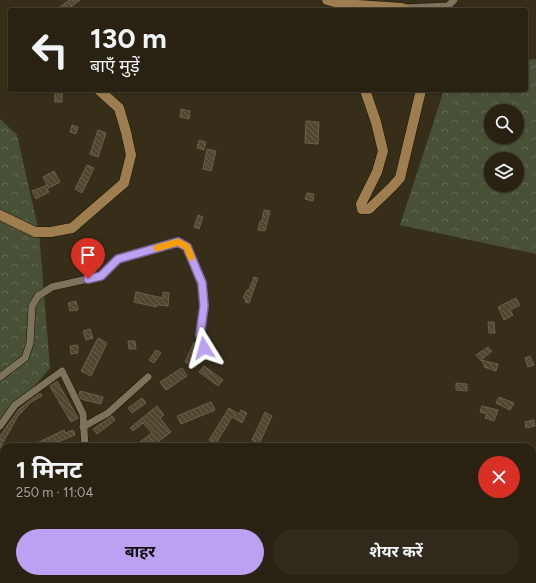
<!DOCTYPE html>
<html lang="hi">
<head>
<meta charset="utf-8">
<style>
	:root { --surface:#292213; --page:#312a1c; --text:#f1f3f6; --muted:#a5a4a0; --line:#453f33; --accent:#bca0f2 }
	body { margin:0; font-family:Figtree,"Noto Sans Devanagari",sans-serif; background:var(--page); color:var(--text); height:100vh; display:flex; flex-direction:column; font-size:15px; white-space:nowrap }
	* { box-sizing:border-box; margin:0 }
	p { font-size:13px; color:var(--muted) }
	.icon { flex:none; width:22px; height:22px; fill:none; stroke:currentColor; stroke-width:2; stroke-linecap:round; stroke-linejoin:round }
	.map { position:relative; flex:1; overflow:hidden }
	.panel { position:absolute; left:0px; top:443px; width:536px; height:140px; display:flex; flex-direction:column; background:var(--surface); border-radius:12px 12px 0 0; box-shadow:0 1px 3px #0004,0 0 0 1px var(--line) }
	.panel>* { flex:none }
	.guide { position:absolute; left:8px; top:8px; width:520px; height:84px; border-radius:4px; box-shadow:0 1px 3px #0004,0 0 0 1px var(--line); background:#292213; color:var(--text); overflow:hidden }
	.buttons { position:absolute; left:484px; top:104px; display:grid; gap:8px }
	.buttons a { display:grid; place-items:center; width:40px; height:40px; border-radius:50%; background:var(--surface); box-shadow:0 1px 3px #0004,0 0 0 1px var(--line); font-size:20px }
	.pin { position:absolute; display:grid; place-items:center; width:34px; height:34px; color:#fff; margin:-41px -17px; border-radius:50% 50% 50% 0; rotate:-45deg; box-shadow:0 0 4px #0007 }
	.pin .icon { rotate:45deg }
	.me { position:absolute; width:44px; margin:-22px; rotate:352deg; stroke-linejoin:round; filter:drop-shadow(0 0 3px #0008) }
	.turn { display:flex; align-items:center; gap:14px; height:84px; padding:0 16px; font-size:18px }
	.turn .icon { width:52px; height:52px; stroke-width:2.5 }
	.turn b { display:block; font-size:28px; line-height:34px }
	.round { display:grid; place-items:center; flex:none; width:42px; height:42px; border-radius:21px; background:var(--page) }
	.headline { display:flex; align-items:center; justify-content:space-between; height:68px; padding:0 16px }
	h1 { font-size:24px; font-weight:700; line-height:30px }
	.cta { display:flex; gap:8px; margin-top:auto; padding:8px 16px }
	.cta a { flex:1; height:46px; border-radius:24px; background:var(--accent); color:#111; font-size:16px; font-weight:700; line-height:46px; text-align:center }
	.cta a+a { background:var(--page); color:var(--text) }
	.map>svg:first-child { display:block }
	.forest { fill:url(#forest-crowns); fill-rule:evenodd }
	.building { fill:url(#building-back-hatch); stroke:#696049 }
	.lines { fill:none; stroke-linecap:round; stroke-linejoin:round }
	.street-casing { stroke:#1e1602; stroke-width:8 }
	.primary-casing { stroke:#1e1602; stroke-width:11 }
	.street { stroke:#7c735a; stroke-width:7 }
	.primary { stroke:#9e7e50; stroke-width:10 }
	.route-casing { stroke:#7a689d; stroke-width:10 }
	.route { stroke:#bca0f2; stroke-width:7 }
	.slow { stroke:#f59e0b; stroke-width:7 }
</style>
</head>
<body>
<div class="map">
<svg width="536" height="583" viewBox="0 0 536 583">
	<defs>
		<pattern id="forest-crowns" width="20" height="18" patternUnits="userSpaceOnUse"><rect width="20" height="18" fill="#485135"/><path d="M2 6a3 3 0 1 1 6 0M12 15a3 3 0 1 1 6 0" fill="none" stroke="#626951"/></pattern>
		<pattern id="building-back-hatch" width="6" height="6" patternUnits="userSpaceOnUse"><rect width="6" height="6" fill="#504731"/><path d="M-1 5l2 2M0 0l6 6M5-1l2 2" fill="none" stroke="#68604d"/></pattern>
	</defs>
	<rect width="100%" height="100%" fill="#372e19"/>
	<!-- forest -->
	<g class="forest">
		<path d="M536,59V254L400,225L444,90H526V60ZM491,111H517V137H491ZM491,159H517V185H491Z"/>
		<path d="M0,119L17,135L39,232L50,368L0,427Z"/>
	</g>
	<!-- building -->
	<g class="building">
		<path d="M69,0H80L67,10H56Z"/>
		<rect x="55" y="90" width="7" height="12"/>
		<path d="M181,109L190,111L189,119L180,117Z"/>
		<path d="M306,121L319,122L318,144L305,143Z"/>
		<path d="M72,125L78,127L76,134L70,132Z"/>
		<path d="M98,130L106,133L98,157L90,154Z"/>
		<path d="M199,140L206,142L204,150L197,148Z"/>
		<path d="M207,149L216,151L211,171L203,169Z"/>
		<path d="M87,165L94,168L82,193L75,189Z"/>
		<path d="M54,171L60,182L47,189L49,192L36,199L32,191L47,185L43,177Z"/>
		<path d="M307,193L314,194L313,201L305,199Z"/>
		<path d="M264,210L270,211L265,231L258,230L260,221H262Z"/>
		<path d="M198,215L203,217L199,229L194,227Z"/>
		<path d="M254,277L258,278L249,303L245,302L246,299L243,298L247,290H249Z"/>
		<path d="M136,292L163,298V292L169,293L168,306L157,305L156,307L134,302Z"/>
		<path d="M516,298L520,305L510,310L513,315L504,320L498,307Z"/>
		<path d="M76,301L78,310L70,311L68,303Z"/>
		<path d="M488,322H494L495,333H489Z"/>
		<path d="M90,329L93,338L86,340L83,331Z"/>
		<path d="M98,338L107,343L91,376L81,371Z"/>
		<path d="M128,341H135L136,349H129Z"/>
		<path d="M194,342L197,343L199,349L192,365L185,362Z"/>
		<path d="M78,345V353L71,354L70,346Z"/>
		<path d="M488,347L492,351L481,360L498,364L496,371L484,367V364L476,355Z"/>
		<path d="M156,350L161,353L154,363L149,360Z"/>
		<path d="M530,356L534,365L528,367L525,358Z"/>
		<path d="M204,366L223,380L218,386L199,372Z"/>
		<path d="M182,368L187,376L166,390L160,382Z"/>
		<path d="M57,381L78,418L71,422L50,386Z"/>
		<path d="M456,383L467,384V391L456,390Z"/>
		<path d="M80,391L103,397L101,404L81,399L79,395Z"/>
		<path d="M40,393L42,396L31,402L18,416L0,448V436L19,409Z"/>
		<path d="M499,397L514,403L510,410L496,403Z"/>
		<path d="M142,398L146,403L132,413L128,408Z"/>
		<path d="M211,402L215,410L181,424L177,416Z"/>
		<path d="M157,406L164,415L160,418L171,432L151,447H133L152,433L143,423L133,431L130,428Z"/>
		<path d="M482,406L498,410L494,421L485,418L487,414L480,412Z"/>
		<path d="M229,408L239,414L241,410L247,413L242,423L232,417L214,447H209L212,442L209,440Z"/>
		<path d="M265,412L272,416L259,444L252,440Z"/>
		<path d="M112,416L115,420L97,434L93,429Z"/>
		<path d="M534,420L535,426L526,428L525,422Z"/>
		<path d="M64,430L65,433L73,430L75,435L46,447H29Z"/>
	</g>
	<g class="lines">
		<defs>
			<g id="street">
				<path d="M403,8L448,6L454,0"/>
				<path d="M0,377L25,358L30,343L32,306L38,296L52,287L101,276L118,259L178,242L187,247L202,283L204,307L200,335L204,348"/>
				<path d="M0,426L15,405L62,371L83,414L85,447"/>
				<path d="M83,427L108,413L148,377"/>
				<path d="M0,472L4,476"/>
				<path d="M13,583L16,579"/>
				<path d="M37,583L39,579"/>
			</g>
			<g id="primary">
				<path d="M327,0L342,4L402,8L406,10"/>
				<path d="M365,90L376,122L383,151L377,172L361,204L362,209H369L392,187L400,178L421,90"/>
				<path d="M0,215L35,232H51L72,228L124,183L131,155L126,132L119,108L99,90"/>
			</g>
		</defs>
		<!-- street casing -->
		<use href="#street" class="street-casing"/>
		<!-- primary casing -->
		<use href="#primary" class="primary-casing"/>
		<!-- street -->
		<use href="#street" class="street"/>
		<!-- primary -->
		<use href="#primary" class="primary"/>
	</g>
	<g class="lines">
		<defs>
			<path id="route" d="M88,279L101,276L118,259L178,242L187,247L202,283L204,306L200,335L204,348"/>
		</defs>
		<!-- route casing -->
		<use href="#route" class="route-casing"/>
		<!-- route -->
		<use href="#route" class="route"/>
		<!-- slow -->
		<path class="slow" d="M157,248L178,242L187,247L191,257"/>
	</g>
</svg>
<div class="buttons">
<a><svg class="icon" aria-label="search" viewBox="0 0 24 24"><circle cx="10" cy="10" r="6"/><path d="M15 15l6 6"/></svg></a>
<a><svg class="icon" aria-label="layers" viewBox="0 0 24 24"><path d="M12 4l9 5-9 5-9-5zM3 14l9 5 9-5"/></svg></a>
</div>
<div class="pin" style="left:88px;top:279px;background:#d93025"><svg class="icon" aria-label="arrive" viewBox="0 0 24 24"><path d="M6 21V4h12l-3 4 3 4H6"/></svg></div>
<svg class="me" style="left:204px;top:348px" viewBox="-20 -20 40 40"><path d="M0-17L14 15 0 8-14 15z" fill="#bca0f2" stroke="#fff" stroke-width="4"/></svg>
<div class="guide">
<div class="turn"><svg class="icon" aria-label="left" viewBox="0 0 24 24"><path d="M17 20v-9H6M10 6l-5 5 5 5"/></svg><div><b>130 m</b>बाएँ मुड़ें</div></div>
</div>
<section class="panel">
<div class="headline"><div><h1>1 मिनट</h1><p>250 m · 11:04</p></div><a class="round" style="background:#d93025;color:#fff"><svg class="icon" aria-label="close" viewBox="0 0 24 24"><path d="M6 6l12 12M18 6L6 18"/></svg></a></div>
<div class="cta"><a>बाहर</a><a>शेयर करें</a></div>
</section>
</div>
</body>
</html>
